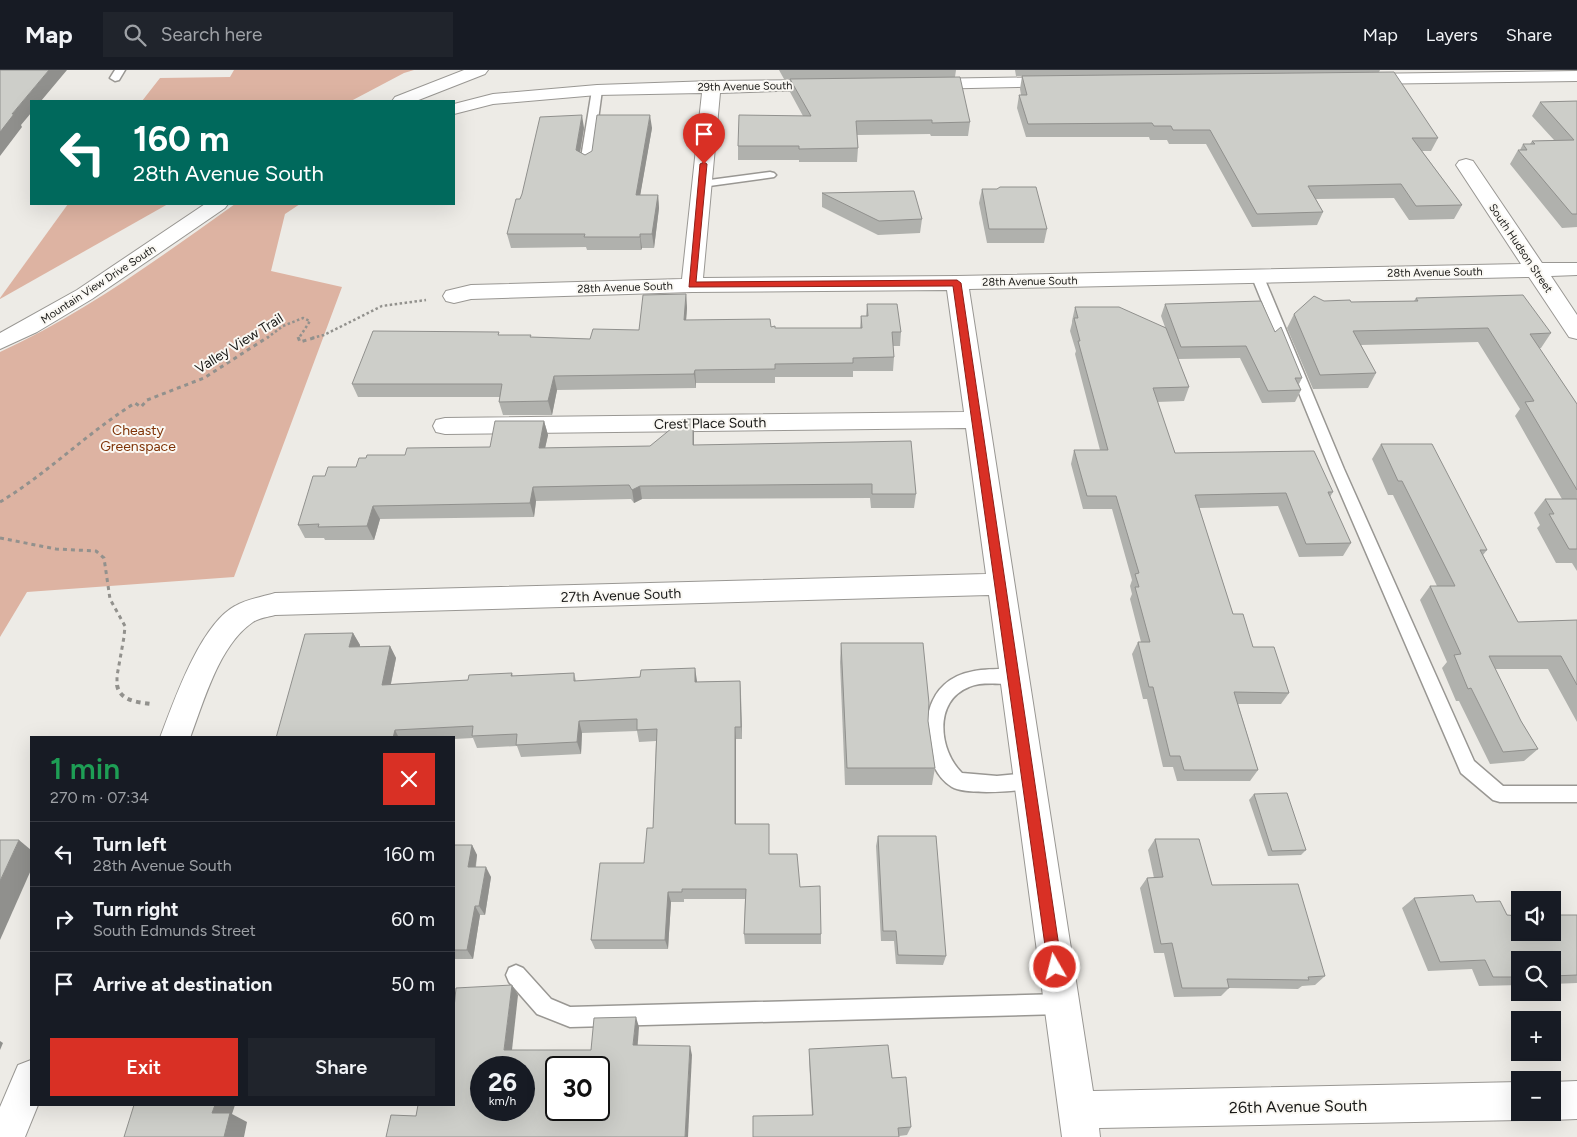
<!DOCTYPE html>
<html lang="en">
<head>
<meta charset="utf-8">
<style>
	:root { --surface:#171b24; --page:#20242c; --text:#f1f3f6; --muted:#9ea1a6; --line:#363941; --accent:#d93025 }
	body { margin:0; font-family:Figtree,sans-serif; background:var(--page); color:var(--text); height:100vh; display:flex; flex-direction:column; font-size:19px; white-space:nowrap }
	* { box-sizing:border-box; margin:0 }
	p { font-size:16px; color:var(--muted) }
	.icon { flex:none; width:28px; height:28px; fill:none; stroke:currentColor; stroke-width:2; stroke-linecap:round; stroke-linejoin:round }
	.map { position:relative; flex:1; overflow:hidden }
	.drawer { position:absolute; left:30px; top:666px; width:425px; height:370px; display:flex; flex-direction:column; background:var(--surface); border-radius:0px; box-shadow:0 5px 20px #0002 }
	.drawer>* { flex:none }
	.hud { position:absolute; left:30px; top:30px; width:425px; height:105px; border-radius:0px; box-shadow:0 5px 20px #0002; background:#00695c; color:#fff; overflow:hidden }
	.fabs { position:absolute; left:1511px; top:821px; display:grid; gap:10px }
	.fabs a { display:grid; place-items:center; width:50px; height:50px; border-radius:0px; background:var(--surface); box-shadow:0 5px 20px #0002; font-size:25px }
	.speed { position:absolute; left:470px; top:986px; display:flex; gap:10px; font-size:25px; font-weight:700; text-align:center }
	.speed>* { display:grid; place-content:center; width:65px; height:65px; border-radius:50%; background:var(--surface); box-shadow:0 5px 20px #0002; line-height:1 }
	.speed small { font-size:12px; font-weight:400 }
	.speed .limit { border:2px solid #111; border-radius:8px; background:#fff; color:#111 }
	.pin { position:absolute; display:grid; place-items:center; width:42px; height:42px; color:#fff; margin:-51px -21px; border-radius:50% 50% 50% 0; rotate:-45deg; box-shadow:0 0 5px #0007 }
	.pin .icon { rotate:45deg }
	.me { position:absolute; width:55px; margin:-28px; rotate:352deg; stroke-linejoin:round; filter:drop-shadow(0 0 4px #0008) }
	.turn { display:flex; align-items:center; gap:18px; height:105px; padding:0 20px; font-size:22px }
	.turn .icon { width:65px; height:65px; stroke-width:2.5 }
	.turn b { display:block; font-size:35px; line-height:42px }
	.round { display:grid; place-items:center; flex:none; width:52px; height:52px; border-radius:0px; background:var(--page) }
	.summary { display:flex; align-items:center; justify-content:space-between; height:85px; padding:0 20px }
	h1 { font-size:30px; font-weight:600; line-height:38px; color:#1e9e55 }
	.cta { display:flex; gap:10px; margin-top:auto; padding:10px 20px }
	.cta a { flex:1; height:58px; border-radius:0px; background:var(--accent); color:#fff; font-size:20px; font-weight:600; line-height:58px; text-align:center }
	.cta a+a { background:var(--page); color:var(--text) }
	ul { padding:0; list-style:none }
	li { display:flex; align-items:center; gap:15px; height:65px; padding:0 20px; border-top:1px solid var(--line) }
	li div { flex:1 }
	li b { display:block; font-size:19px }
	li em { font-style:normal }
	header { display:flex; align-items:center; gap:30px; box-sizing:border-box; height:70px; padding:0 25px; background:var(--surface); border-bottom:1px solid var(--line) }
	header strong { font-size:24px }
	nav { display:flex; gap:28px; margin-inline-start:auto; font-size:18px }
	.search { width:350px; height:45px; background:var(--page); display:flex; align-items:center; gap:12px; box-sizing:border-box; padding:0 18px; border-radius:0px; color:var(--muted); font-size:19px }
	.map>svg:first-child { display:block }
	.green { fill:#ddb3a2 }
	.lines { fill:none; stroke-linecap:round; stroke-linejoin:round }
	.service-casing { stroke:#999793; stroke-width:3 }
	.minor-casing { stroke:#999793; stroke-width:2 }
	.path-far2 { stroke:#92918d; stroke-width:2.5; stroke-dasharray:2.5 2.5; stroke-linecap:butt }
	.path-far1 { stroke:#92918d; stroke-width:3; stroke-dasharray:4 4; stroke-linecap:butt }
	.path { stroke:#92918d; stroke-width:4; stroke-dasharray:4.5 4.5; stroke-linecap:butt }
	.service { fill:#fff; fill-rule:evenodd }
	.minor { fill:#fff; fill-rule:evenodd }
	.wall { fill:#b0b1ad }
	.shaded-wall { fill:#90908d }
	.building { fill:#cdcec9; stroke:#90908d; fill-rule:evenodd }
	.route { fill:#d93025; stroke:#8d1f18 }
	.labels { text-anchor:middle; stroke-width:4; stroke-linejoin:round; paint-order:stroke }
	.far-street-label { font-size:11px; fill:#191917; stroke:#faf8f3 }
	.street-label { font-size:14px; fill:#191917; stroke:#faf8f3 }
	.park-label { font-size:14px; fill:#7f3307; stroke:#faf8f3 }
	.near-street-label { font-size:16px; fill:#191917; stroke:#faf8f3 }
</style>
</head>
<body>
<header>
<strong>Map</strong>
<div class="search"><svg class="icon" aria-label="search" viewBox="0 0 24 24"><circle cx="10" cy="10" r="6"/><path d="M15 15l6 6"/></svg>Search here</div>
<nav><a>Map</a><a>Layers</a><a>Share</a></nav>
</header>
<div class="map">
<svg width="1577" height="1067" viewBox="0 0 1577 1067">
	<rect width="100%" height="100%" fill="#edebe6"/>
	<!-- green -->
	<g class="green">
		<path d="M234,0H414L404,3L351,31H142L160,8L230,7Z"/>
		<path d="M68,134H168L0,229V228Z"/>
		<path d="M235,134H300L285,144L271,201L342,217L234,507L27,522L0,567V282C85,243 159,188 235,134Z"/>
	</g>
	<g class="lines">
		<defs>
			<g id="service">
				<path d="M115,0H125L119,10L115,11L110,8Z"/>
				<path d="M597,17L602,20L592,94L586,97L580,94L592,20Z"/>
				<path d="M770,102L774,103L776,105L774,107L702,117L696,114L702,111Z"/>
				<path d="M1257,201L1263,205L1344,399L1474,691L1503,716H1577V732H1500L1493,730L1461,703L1330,399L1251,205Z"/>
				<path d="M1013,599L1019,601L1022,606L1019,611C1003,617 985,610 969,617C933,631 939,681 962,703L997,706L1028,703L1034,705L1037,711L1034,717C1020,722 965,725 952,717C921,698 918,638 944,615C962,598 990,599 1013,599Z"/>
				<path d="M516,895L523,898L551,929L570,937L1061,924L1068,927L1071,934L1068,941L1061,944L570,957L537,944L509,912L506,905L509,898Z"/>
			</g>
			<g id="minor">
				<path d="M464,0H488L485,4L416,31H392L395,27Z"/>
				<path d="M1577,1V11L1361,14L1355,13L1352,9L1355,5L1361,4Z"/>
				<path d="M1058,7L1064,8L1067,12L1064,16L924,19L918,18L915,14L918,10L924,9Z"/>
				<path d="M828,10L834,11L837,15L834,19L720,23L703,208L957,206L1521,194L1456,95L1459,91L1466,89L1473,91L1542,193H1577V205L1551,206L1577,245V269L1569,267L1529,207L969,219L1093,1021L1520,1012V1042H1534L1533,1044L1520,1050L1099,1058L1100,1067H1062L989,525L275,545C268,547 259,548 253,552C219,575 204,631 190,668H160C174,631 200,555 235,536C247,529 262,527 275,523L986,504L966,358L445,364L436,362L433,356L436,350L445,348L964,342L947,220L692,222L471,229L454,233L446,231L443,226L446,221L471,215L682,209L702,23L597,25L493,34L454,44V34L493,24L597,15L712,11Z"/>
				<path d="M205,134H228L225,138L92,229L37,262L0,279V263L77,220Z"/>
				<path d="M31,990V1035H38L25,1067H0V1037L18,995Z"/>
				<path d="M1577,1011V1049L1552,1050L1539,1044L1538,1042H1552V1012Z"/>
			</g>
		</defs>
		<!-- service casing -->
		<use href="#service" class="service-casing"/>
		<!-- minor casing -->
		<use href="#minor" class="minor-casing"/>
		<!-- path-far2 -->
		<g class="path-far2">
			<path d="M267,268L283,256L303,248L310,251L299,268"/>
			<path d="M312,268L324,265L382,236L426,230"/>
		</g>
		<!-- path-far1 -->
		<g class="path-far1">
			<path d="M298,267L300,272L317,267"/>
			<path d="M0,432C48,403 87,363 135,333L141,337L147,330L204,308L268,267"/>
			<path d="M0,468L56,479L96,481L104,488L110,529L125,556L124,567L117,606V616"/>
		</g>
		<!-- path -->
		<path class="path" d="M117,615C120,631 137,632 151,634"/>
		<!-- service -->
		<use href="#service" class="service"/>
		<!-- minor -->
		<use href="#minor" class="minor"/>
	</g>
	<!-- wall -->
	<g class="wall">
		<path d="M779,0H956L955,7L970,52L968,66H931L930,64L857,65L858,78L857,92H799V90H738V76L803,46L790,22V9H784Z"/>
		<path d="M1015,0H1380L1379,2L1438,68L1431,81H1422L1462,135L1454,149L1409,150L1394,128L1316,129L1323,142L1317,155L1252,157L1206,74H1169L1167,70H1150L1149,67H1026L1017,38L1019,25H1021L1020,19L1022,6H1016Z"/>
		<path d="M1577,31V157L1562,158L1510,94L1518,80H1520L1523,74H1530L1532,71L1554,70L1532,46L1540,32Z"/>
		<path d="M584,58L580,83L585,85L652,58L640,125H658L659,138L654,178H642L641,180H587L586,177L511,178L507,164L520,129Z"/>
		<path d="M982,119H997L1047,159L1044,173H987L979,133Z"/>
		<path d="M822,123L922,149L920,163L878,165L822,137Z"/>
		<path d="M686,224L687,238L686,250L771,257L775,258H860L861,246H866L867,234L901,262L900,276H893L894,287L893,301H853V307H775V313H696V318L557,320L552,345H503L499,332L500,327H358L352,314L500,265L531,267L590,269L639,260Z"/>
		<path d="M1416,228L1551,263L1541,278H1539L1577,334V501L1572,493H1556L1537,458L1540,455L1534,443L1545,429H1562L1515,346L1520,339L1478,272L1361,275L1376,303L1368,318L1313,319L1287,258L1294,244L1324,231L1351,232L1414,231Z"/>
		<path d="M1165,234L1275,262L1302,308L1299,314L1301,320L1295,332L1262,333L1240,288L1178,289L1189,317L1184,331L1157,332L1175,383L1333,422L1330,427L1351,473L1343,486L1299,487L1278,436L1199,438L1233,544L1253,577L1289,623L1281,634H1238L1258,700L1250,711H1177L1173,697H1163L1147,629H1143L1132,584L1138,572H1141L1130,529L1132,524L1130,516L1132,510L1112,439H1083L1071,394L1074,380H1100L1075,284L1076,281L1070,261L1072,253V251L1075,237L1165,257L1161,246Z"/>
		<path d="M693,349L694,375L916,424L914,438H871L870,428L642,429L634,433L631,429L536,431L534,447L380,449L374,470H325L324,468H305L298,455L325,406L356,397L366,388L405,385L490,377L544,351L548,365L545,378L650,376Z"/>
		<path d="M1381,374L1487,480L1483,485L1518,552L1577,550V652L1548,599H1495L1521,651L1538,679L1524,691L1490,694L1459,631H1456L1442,598L1447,592L1420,530L1430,516H1437L1393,425H1388L1372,389Z"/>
		<path d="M353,563L360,575V577L390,576L396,588L391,614L468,610L512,603L513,606L574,603L576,611L697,612L740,611L742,669H736V754L769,784L800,817L821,864V874H745L744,864L745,829H684V832H671L668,879H595L591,870L644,793L653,758L656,671L639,672L637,661L582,663L581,684L521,687L517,676L477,678L473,668L454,669V668H276Z"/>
		<path d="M841,573L928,651L935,698L932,715H845L840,592Z"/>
		<path d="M1254,724L1306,780L1301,785L1268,786L1249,730Z"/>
		<path d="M878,766L946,886L943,895L896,894L894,871H881L876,776Z"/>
		<path d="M1155,769L1212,815L1325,906L1315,915L1302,916L1298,919L1229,918L1221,926L1174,927L1164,883H1154L1140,818L1147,808H1154L1148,780Z"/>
		<path d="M454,775H472L477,785L476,797L491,807L485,845H480L473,889H454Z"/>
		<path d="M1414,828L1476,832L1507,845L1520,862L1577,845V913L1552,914V890H1520V915L1479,916L1472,899L1428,901L1402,838Z"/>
		<path d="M809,979L892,1008L911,1057L907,1065L899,1066L812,1045L809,989Z"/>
	</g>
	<!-- shaded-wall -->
	<g class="shaded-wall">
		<path d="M49,0H67L41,31H31V43L21,55L22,57L0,86V62L12,44Z"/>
		<path d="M582,45L584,58L578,94L576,80Z"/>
		<path d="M650,45L652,58L638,138L636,125Z"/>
		<path d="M658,125L659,138L654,178L652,164Z"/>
		<path d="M640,164L642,178L641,180L640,167Z"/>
		<path d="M686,224L687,238L685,264L684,250Z"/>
		<path d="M695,300L696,313V318L694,304Z"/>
		<path d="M554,306L557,320L552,345L548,331Z"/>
		<path d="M693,349L694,363V389L693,375Z"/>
		<path d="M544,351L548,365L542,392L539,378Z"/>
		<path d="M640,416L642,429L634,433L632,420Z"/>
		<path d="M533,417L536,431L534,447L530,433Z"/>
		<path d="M373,436L380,449L374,470L367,456Z"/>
		<path d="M353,563L360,575L356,590L349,577Z"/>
		<path d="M390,576L396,588L388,627L382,615Z"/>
		<path d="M695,598L697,611V625L695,612Z"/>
		<path d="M740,611L741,624L742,669L741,657Z"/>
		<path d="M579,651L582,663L581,684L577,672Z"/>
		<path d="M735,657L736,669V765L735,754Z"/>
		<path d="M395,660L399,668H393Z"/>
		<path d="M19,770L31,780V800L0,870V811Z"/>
		<path d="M472,775L477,785L474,807L468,797Z"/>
		<path d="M486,797L491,807L485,845L479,836Z"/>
		<path d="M668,822L671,832L668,879L665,870Z"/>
		<path d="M475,836L480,845L473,889L467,880Z"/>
		<path d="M512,915L518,925L511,989L504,980Z"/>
		<path d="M636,947L639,957L637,984L633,975Z"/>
		<path d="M0,971L3,973L0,980Z"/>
		<path d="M690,976L692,985L688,1067H685Z"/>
		<path d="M215,1035H235L232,1044L247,1052L244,1067H224L212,1043Z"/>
	</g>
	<!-- building -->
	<g class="building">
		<path d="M0,0H49L12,44H14L0,62Z"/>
		<path d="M1394,2L1438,68H1412L1462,135L1416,136L1401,114L1308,116L1323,142L1257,144L1210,60H1173L1171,56H1154L1152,53L1028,54L1019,25H1027L1022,6Z"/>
		<path d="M960,7L970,52L932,53V50L856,51L858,78L799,79V76H738L739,45L811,46L790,9Z"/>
		<path d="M1577,31V144H1572L1518,80H1527L1523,74H1535L1532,71L1574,70L1540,32Z"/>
		<path d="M582,45L576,80L585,85L592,81L597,45H650L636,125H658L652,164H640V167H584L585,164H507L516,129H520L522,124L540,47Z"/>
		<path d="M1000,117H1036L1047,159H989L982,119H997Z"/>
		<path d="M914,121L922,149L879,151L822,123Z"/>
		<path d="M686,224L684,250L770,249L771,257L775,256V258H862L861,246H868L867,234H897L901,262H892L894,287L853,288V293L775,294V299L695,300L694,304L554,306L548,331L499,332L502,314H352L373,261L499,262L498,265H531L530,267L590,269L593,259L639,260L643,225Z"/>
		<path d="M1523,225L1551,263L1530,264L1577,334V420L1525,332L1534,331L1488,258L1353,261L1376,303L1320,305L1294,244L1314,226L1324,231L1350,230L1351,232L1418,231L1416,228Z"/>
		<path d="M1261,231L1275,262L1281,257L1302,308H1295L1301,320L1268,321L1246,276L1181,277L1165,234Z"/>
		<path d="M1075,237H1119L1166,258L1189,317L1153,318L1175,383L1314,381L1333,422H1328L1351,473L1306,474L1286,423L1195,425L1233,544H1243L1253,577H1274L1289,623L1234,622L1258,700H1184L1180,686H1170L1153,617H1149L1138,572H1150L1135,517H1139L1135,504L1139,503L1116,426H1087L1074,380H1108L1078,271H1080L1074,248H1078Z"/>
		<path d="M683,349H693V375L911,371L916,424H872V414L640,416L632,420L629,415L533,417L530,433L373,436L367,456L318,457L319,454L298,455L313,406H325L328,397H356L359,388H366L367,385H405L407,378L490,377L495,351H544L539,378L650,376Z"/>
		<path d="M1381,374H1432L1487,480H1480L1518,552L1577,550V615L1561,586H1489L1521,651L1538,679L1503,682L1471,618L1468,619L1454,585L1461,584L1430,516H1455L1402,411H1398Z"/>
		<path d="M1545,429H1577V479H1569L1549,444H1554Z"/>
		<path d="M353,563L349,577L390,576L382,615L468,610L469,605L512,603L511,606L574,603V611L640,607L641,600L695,598V612L740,611L741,657H735V754H769V784H797L800,817L820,816L821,864H744L746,819H682V822H668L665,870H591L600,793H644L647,758H653L657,659L637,660V649L579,651L577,672L516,675L517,664L472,666L473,656L395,660L393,668H276L305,564Z"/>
		<path d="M841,573H923L929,633L928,651L935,698H847Z"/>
		<path d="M1287,723L1306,780L1272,781L1254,724Z"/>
		<path d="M878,766H936L946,886L898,885L896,861H883Z"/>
		<path d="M1155,769H1199L1212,815L1298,814L1325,906L1308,907L1309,910L1227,909L1229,918H1182L1172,873L1161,874L1147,808L1163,807Z"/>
		<path d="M0,770H19L0,811Z"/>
		<path d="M454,775H472L468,797H486L479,836H475L467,880H454Z"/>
		<path d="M1473,825L1476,832L1500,831L1507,845L1520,846V862H1552V845H1577V905L1552,906V890H1520V907H1493L1485,890L1440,892L1414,828Z"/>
		<path d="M512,915L504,980H591L594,948L636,947L633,975L690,976L685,1067H386L391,1045L416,1046L418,1035H454V938L456,918ZM481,998H524V1040H481ZM556,998H599V1040H556Z"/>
		<path d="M888,975L892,1008L906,1007L911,1057L898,1058L899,1067H753V1046L813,1045L809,979Z"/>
		<path d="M134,1035H215L212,1043H230L224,1067H124Z"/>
	</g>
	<!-- route -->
	<path class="route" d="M704,92L707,94L696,212L957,210L961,213L1062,897L1060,902L1055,904L1050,902L1048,897L953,216L689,217L700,94Z"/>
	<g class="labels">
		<!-- far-street labels -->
		<g class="far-street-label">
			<text transform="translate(745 16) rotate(-1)" y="4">29th Avenue South</text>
			<text transform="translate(1521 178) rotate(56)" y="4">South Hudson Street</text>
			<text transform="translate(1435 202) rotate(-1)" y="4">28th Avenue South</text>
			<text transform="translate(1030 211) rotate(-1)" y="4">28th Avenue South</text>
			<text transform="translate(98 214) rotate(-33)" y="4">Mountain View Drive South</text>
			<text transform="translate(625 217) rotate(-2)" y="4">28th Avenue South</text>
		</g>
		<!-- street labels -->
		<g class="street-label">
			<text transform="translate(239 273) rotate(-32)" y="5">Valley View Trail</text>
			<text transform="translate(710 353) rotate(-1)" y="5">Crest Place South</text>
			<text transform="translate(621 525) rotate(-2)" y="5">27th Avenue South</text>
		</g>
		<!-- park labels -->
		<g class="park-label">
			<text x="138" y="365">Cheasty<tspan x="138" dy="16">Greenspace</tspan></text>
		</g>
		<!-- near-street labels -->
		<g class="near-street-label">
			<text transform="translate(1298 1036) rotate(-1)" y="6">26th Avenue South</text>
		</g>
	</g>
</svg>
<div class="fabs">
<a><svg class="icon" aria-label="sound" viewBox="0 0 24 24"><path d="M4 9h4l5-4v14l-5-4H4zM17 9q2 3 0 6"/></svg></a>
<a><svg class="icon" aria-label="search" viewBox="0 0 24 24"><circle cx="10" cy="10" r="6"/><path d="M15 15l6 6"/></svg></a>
<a>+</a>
<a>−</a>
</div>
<div class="speed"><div>26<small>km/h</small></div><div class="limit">30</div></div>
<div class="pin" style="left:704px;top:94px;background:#d93025"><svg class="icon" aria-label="arrive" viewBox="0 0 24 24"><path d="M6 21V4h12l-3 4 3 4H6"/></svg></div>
<svg class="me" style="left:1055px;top:897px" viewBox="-20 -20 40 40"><circle r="17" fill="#d93025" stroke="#fff" stroke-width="3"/><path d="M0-11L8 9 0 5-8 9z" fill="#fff"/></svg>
<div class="hud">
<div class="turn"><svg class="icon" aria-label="left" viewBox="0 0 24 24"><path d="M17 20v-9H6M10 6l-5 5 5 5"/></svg><div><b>160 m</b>28th Avenue South</div></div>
</div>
<section class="drawer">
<div class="summary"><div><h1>1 min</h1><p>270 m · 07:34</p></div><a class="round" style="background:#d93025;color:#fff"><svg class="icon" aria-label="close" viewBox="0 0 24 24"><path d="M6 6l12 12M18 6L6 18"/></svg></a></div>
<ul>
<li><svg class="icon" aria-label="left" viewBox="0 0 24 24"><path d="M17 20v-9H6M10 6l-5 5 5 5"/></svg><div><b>Turn left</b><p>28th Avenue South</p></div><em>160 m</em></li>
<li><svg class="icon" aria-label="right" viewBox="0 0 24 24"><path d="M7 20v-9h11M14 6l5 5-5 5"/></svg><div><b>Turn right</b><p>South Edmunds Street</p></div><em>60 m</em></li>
<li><svg class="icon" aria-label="arrive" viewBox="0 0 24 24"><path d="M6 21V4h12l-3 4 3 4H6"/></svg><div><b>Arrive at destination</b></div><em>50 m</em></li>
</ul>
<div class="cta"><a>Exit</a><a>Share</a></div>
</section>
</div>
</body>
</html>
